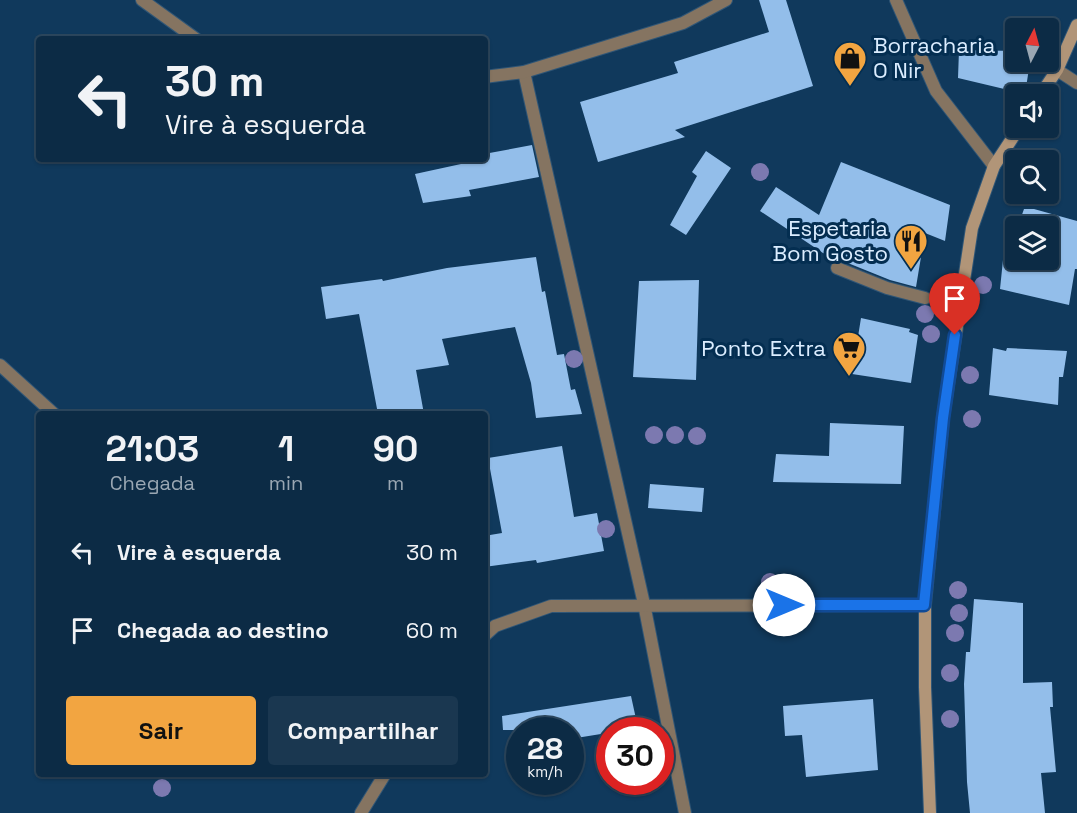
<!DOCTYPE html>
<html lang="pt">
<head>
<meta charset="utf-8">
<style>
	:root { --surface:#0c2b45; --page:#1a3750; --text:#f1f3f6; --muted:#9aa7b3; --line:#2c475e; --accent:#f2a541 }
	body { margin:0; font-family:"Space Grotesk",sans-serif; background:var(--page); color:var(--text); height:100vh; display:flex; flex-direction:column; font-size:22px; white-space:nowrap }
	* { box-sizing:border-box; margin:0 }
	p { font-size:20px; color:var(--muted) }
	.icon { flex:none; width:33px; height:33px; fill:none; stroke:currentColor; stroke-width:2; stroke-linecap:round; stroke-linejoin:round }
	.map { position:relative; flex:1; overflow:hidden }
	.sheet { position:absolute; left:36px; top:411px; width:452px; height:366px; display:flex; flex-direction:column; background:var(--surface); border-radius:6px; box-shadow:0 2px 4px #0004,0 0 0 2px var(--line) }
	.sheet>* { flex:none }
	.banner { position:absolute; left:36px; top:36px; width:452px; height:126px; border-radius:6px; box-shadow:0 2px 4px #0004,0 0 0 2px var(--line); background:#0c2b45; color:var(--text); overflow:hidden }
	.needle { width:39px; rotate:6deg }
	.tools { position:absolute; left:1005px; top:18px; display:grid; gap:12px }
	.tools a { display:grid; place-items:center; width:54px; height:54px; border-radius:6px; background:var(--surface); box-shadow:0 2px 4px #0004,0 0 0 2px var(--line); font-size:30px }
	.speed { position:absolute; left:506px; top:717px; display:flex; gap:12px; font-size:30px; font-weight:700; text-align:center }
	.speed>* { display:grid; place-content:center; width:78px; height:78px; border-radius:50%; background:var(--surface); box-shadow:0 2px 4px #0004,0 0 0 2px var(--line); line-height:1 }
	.speed small { font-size:15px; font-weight:400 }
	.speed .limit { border:9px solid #d22; background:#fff; color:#111 }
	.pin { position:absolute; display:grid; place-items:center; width:51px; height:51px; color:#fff; margin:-62px -26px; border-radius:50% 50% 50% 0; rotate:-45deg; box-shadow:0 0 6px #0007 }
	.pin .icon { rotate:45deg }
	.me { position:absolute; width:66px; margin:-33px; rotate:90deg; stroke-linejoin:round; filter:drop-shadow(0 0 4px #0008) }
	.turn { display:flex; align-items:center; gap:21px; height:126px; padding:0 30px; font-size:27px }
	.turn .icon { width:78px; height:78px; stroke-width:2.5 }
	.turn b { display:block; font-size:42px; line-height:51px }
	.eta { display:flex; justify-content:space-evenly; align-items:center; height:102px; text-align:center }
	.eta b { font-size:36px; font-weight:700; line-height:42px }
	.button { display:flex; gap:12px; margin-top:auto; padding:12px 30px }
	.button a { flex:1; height:69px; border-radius:6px; background:var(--accent); color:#111; font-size:24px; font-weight:700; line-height:69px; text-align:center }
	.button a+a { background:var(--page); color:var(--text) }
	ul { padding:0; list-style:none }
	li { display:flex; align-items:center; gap:18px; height:78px; padding:0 30px }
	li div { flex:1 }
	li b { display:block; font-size:22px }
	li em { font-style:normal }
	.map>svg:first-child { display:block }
	.building { fill:#93beea }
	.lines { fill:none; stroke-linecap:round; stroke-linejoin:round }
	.street-casing { stroke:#305676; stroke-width:14 }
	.secondary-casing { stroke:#305676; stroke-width:14 }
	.street { stroke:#857461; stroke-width:12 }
	.secondary { stroke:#b19578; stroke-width:12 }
	.tree { fill:#7c79b0 }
	.route-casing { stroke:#114b97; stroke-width:15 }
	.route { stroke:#1a73e8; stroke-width:10 }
	.labels { text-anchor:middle; stroke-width:6; stroke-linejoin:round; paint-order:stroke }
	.poi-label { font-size:22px; fill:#dbedff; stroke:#042e51; text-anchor:end }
</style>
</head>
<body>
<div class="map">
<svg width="1077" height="813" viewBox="0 0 1077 813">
	<rect width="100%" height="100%" fill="#10395c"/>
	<!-- building -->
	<g class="building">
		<path d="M759,0H786L813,86L675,130L685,137L598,162L580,102L678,73L674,62L769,32Z"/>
		<path d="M959,50L1016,51V62H1030L1025,94L958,78Z"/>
		<path d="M532,145L539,177L469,190L471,196L423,203L415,174L484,159V154Z"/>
		<path d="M706,151L731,168L686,235L670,225L697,176L692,172Z"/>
		<path d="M841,162L950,205L945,241L925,233L916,287L890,280L823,253L760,211L776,187L819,215Z"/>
		<path d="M1024,209H1034L1077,221V269H1075L1069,305L1000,289L1003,260H1007L1016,235V260H1048V226H1018Z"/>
		<path d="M536,257L542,292L545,291L557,355L564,354L571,390L575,389L582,414L536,418L531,383L515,327L442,339L449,365L416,370L424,414H378L359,314L326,319L321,287L382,279L383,281L447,268Z"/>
		<path d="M699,280L696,380L633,377L639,281Z"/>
		<path d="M861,318L910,329L909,332L918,335L911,383L852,374Z"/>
		<path d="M993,348L1006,351L1007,348L1067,351L1063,377H1059L1058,405L989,395Z"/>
		<path d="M830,423L904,426L901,484L773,482L776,454L829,456Z"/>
		<path d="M562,446L574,517L597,513L604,551L537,563L536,560L484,567V536L502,533L488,458Z"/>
		<path d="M650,484L704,488L702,512L648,508Z"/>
		<path d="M974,599L1023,603V683L1052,682L1053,707H1050L1056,772L1041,773L1045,813H970L967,782L964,684L966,652H970Z"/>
		<path d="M631,696L638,728L570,739V730H503L502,716Z"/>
		<path d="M873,699L878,770L806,777L802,735L785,736L783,706Z"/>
	</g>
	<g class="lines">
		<defs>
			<g id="street">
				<path d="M142,0L196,39"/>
				<path d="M896,0L936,91L994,166"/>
				<path d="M1057,70L1077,83"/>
				<path d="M524,72L644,604L685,813"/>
				<path d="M484,77L524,72L683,23L726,0"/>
				<path d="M837,268L887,288L925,298"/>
				<path d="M0,365L54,414"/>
				<path d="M484,636L495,626L551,606L925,605"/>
				<path d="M361,813L385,774"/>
			</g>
			<g id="secondary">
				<path d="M1041,94L1057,70L1077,25"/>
				<path d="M930,813L925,687V605L943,418L972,228L994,166L1019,128"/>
			</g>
		</defs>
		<!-- street casing -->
		<use href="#street" class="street-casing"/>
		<!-- secondary casing -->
		<use href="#secondary" class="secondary-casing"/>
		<!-- street -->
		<use href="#street" class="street"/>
		<!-- secondary -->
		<use href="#secondary" class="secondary"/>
	</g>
	<!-- trees -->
	<g class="tree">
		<circle cx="760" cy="172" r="9"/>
		<circle cx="983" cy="285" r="9"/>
		<circle cx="925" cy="314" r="9"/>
		<circle cx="931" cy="334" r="9"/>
		<circle cx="574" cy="359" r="9"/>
		<circle cx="970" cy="375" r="9"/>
		<circle cx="972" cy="419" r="9"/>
		<circle cx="654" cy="435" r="9"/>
		<circle cx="675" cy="435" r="9"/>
		<circle cx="697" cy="436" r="9"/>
		<circle cx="606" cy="529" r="9"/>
		<circle cx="770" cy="582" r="9"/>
		<circle cx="958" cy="590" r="9"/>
		<circle cx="959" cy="613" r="9"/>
		<circle cx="955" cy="633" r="9"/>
		<circle cx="950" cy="673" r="9"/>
		<circle cx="950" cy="719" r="9"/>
		<circle cx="162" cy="788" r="9"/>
	</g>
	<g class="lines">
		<defs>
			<path id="route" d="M784,605H924L943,418L955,335"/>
		</defs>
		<!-- route casing -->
		<use href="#route" class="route-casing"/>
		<!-- route -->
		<use href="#route" class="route"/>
	</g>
	<!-- icons -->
	<defs>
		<symbol id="shop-pin" viewBox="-11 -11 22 30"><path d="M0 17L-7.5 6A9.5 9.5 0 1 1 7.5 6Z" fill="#f2a541" stroke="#042e51"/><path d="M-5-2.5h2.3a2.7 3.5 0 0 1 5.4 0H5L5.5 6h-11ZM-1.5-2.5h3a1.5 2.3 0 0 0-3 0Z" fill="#111"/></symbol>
		<symbol id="restaurant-pin" viewBox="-11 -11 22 30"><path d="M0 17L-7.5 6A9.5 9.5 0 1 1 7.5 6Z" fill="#f2a541" stroke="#042e51"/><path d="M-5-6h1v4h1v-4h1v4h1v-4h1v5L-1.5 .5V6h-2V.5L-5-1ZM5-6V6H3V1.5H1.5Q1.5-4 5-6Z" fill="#111"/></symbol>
		<symbol id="supermarket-pin" viewBox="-11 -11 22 30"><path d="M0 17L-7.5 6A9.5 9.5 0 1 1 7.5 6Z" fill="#f2a541" stroke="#042e51"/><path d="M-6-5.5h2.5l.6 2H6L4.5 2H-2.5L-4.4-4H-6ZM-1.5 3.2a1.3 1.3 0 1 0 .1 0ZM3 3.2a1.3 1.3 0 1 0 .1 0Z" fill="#111"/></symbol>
	</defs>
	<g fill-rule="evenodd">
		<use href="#shop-pin" x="831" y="39" width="38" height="52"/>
		<use href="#restaurant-pin" x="892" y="222" width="38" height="52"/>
		<use href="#supermarket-pin" x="830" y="329" width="38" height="52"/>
	</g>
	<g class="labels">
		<!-- poi labels -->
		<g class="poi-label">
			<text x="873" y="53" text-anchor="start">Borracharia<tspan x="873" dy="25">O Nir</tspan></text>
			<text x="888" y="236">Espetaria<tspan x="888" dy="25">Bom Gosto</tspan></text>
			<text x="826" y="356">Ponto Extra</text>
		</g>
	</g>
</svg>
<div class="tools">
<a><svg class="needle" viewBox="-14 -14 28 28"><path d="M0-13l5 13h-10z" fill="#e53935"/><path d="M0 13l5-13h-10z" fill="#9aa7b3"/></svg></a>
<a><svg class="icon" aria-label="sound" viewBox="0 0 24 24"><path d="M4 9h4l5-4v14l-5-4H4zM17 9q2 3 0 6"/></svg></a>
<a><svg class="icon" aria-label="search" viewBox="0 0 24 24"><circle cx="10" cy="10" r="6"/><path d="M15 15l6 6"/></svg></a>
<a><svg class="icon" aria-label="layers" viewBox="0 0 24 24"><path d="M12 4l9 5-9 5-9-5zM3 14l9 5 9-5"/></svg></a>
</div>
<div class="speed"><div>28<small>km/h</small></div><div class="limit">30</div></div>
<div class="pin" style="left:955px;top:335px;background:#d93025"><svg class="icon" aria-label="arrive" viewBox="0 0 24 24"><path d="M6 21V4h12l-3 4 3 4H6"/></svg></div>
<svg class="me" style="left:784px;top:605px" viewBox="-20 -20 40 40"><circle r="19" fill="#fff"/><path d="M0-13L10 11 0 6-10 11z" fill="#1a73e8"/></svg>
<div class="banner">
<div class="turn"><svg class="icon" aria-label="left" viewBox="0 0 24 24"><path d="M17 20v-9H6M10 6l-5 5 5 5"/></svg><div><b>30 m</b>Vire à esquerda</div></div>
</div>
<section class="sheet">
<div class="eta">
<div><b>21:03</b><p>Chegada</p></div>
<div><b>1</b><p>min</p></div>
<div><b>90</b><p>m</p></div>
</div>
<ul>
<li><svg class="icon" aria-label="left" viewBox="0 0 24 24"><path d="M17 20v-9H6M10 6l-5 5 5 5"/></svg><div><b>Vire à esquerda</b></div><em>30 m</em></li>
<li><svg class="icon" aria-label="arrive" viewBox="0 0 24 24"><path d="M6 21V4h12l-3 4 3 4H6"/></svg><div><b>Chegada ao destino</b></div><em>60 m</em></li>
</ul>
<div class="button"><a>Sair</a><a>Compartilhar</a></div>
</section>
</div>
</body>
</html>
